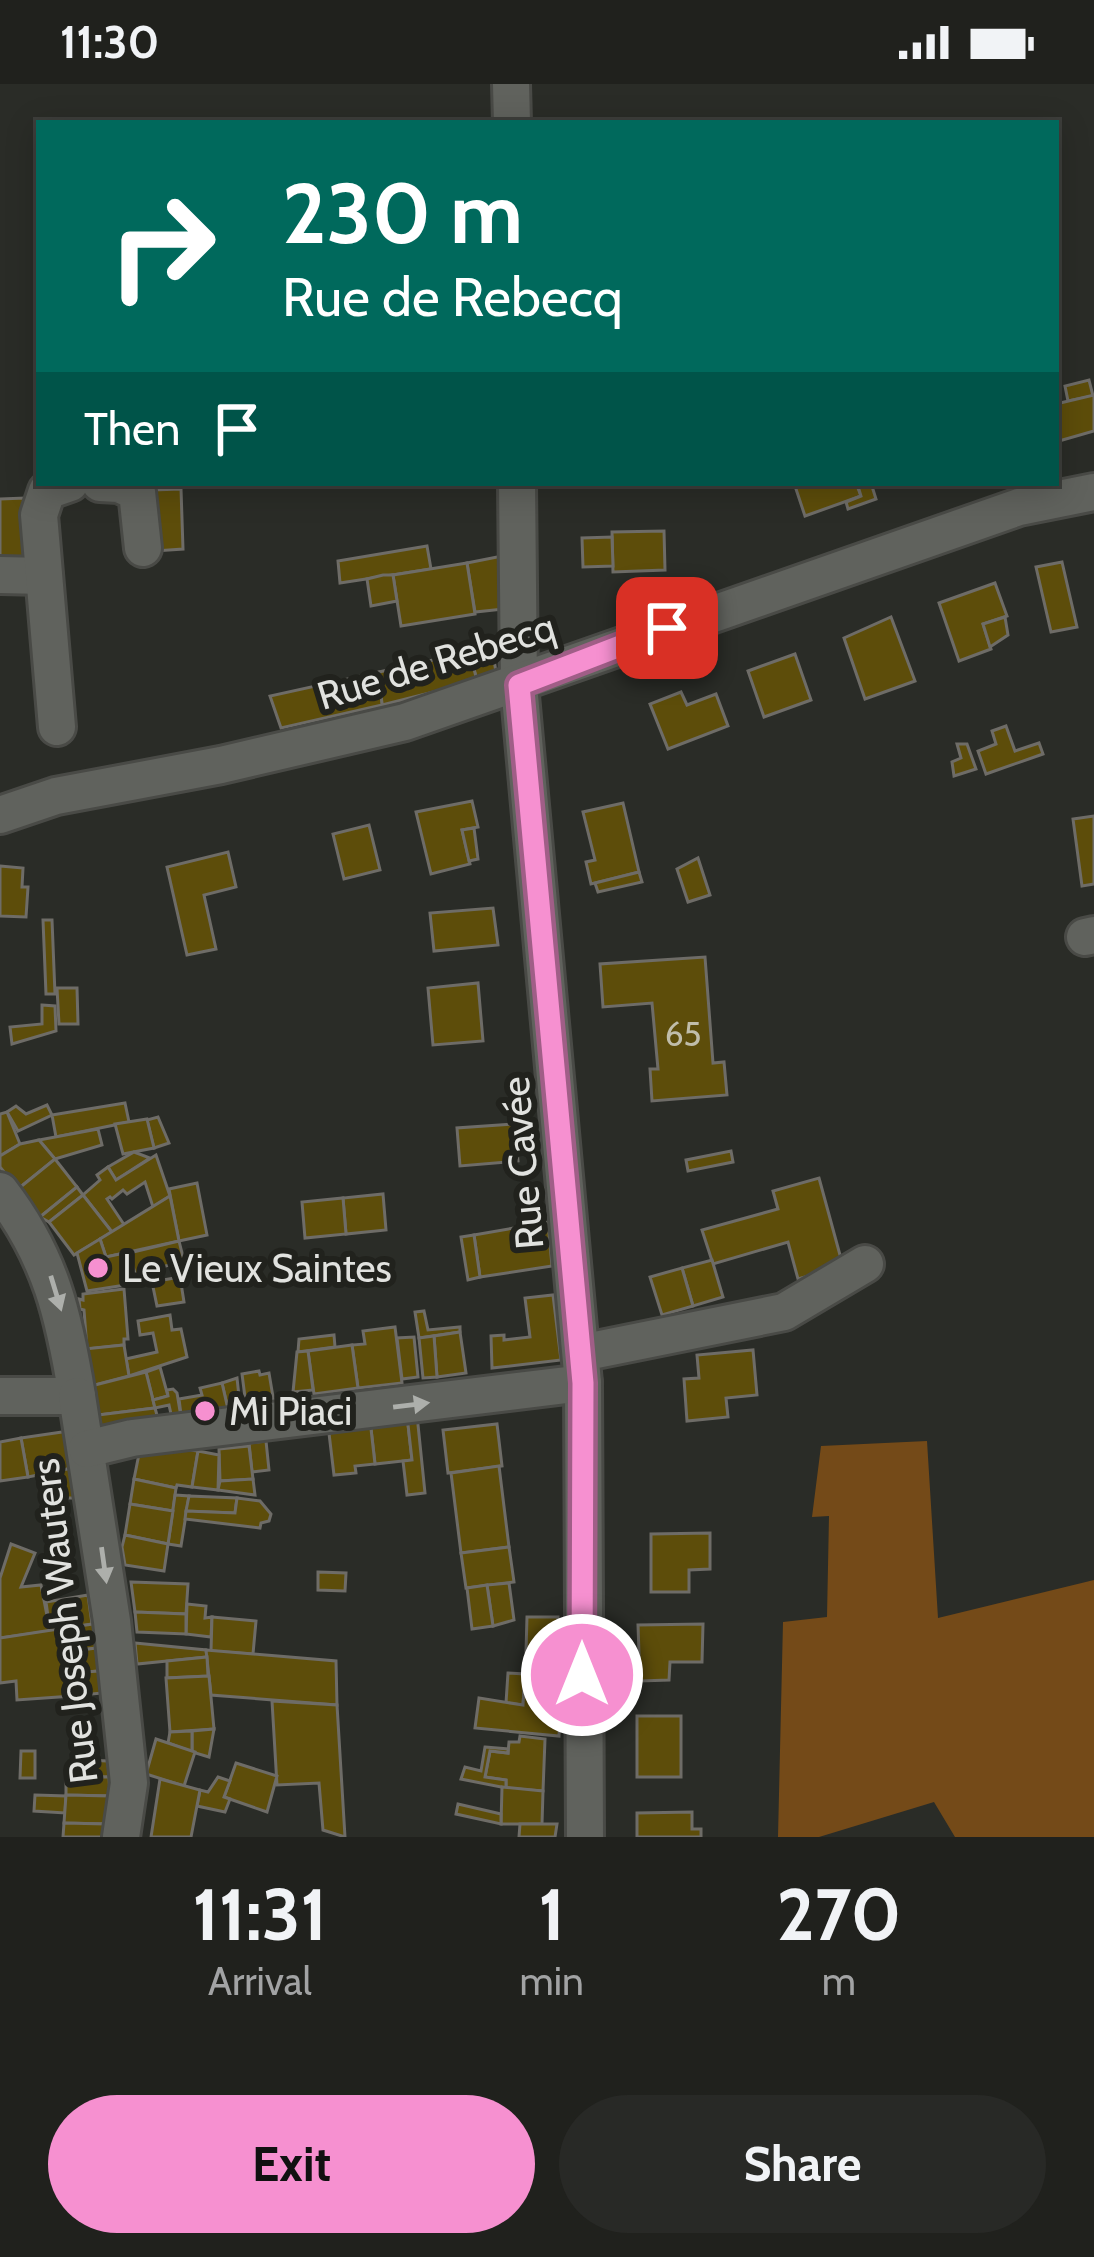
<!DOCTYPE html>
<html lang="en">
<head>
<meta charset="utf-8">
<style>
	:root { --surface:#20211d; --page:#282926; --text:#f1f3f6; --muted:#a2a3a4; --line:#3d3e3b; --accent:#f690d0 }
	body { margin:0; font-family:Cabin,sans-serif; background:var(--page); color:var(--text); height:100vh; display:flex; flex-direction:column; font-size:45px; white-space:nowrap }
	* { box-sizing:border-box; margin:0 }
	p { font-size:39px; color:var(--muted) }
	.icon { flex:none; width:66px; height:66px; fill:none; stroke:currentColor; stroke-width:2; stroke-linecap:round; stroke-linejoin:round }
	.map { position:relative; height:1753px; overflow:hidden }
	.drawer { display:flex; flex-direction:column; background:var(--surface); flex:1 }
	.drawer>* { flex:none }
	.banner { position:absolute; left:36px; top:36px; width:1023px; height:366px; border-radius:0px; box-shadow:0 6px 30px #0003,0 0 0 3px var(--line); background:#00695c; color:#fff; overflow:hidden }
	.pin { position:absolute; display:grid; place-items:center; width:102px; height:102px; color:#fff; margin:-51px; border-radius:24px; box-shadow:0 6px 18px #0006 }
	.me { position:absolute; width:132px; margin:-66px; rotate:0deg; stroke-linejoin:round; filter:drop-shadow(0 0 9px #0008) }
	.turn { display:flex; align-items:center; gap:42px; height:252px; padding:0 48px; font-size:54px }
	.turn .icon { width:156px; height:156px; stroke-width:2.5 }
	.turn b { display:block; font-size:84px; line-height:102px }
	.then { display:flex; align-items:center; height:114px; padding:0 48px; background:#0003; gap:24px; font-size:45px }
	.eta { display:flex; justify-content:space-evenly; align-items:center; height:204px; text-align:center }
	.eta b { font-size:72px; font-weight:800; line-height:84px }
	.action { display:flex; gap:24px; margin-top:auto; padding:24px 48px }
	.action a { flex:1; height:138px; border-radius:72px; background:var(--accent); color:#111; font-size:48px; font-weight:800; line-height:138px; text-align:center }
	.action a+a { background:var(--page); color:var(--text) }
	.status { display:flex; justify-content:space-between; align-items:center; height:84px; padding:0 60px; background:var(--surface); direction:ltr }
	.status svg { height:33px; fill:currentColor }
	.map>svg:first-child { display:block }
	.green { fill:#744a18 }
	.building { fill:#5d4d0a; stroke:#6e6c67; stroke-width:3 }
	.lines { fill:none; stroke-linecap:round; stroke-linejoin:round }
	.minor-casing { stroke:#494a46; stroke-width:42 }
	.minor { stroke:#60625d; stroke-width:36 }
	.oneway { fill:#adafab }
	.route-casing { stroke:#a05e87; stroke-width:30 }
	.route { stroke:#f690d0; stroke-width:21 }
	.poi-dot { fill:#f690d0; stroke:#21221d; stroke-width:4.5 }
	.labels { text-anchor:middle; stroke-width:12; stroke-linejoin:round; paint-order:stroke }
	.number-label { font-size:33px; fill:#c0bdaa }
	.street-label { font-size:39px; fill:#e1e2df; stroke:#21221d }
	.poi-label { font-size:39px; fill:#e1e2df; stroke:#21221d; text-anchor:start }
</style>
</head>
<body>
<div class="status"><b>11:30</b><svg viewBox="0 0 49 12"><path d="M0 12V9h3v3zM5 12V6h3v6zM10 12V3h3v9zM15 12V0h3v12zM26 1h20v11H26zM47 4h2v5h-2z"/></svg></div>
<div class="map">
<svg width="1094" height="1753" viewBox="0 0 1094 1753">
	<rect width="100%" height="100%" fill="#2a2c27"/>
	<!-- green -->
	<path class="green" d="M927,1357L938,1534L1094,1496V1753H955L934,1718L819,1753H778L783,1538L827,1533L829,1432L812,1433L821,1362Z"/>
	<!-- building -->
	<g class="building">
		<path d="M1089,296L1093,312L1068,317L1065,302Z"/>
		<path d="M1094,311V347L1059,357L1056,320Z"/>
		<path d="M794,399H856L861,412L805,432Z"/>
		<path d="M857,399H871L876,415L848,425L846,418L861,412Z"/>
		<path d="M181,405L183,465L155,467L152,406Z"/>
		<path d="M25,414L29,476L0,474V415Z"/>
		<path d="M664,447L665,486L613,488L612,448Z"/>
		<path d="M612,453L613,482L583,483L582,454Z"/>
		<path d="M427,462L431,485L340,499L338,477Z"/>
		<path d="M502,472L504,525L475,528L467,479Z"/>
		<path d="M1062,478L1077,543L1051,548L1036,483Z"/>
		<path d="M467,479L475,530L401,542L393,491Z"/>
		<path d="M383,491H393L397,517L371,522L367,495Z"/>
		<path d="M995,499L1007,532L983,540L991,565L959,577L939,519Z"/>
		<path d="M891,533L915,597L865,615L844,554Z"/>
		<path d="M1005,533L1008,551L990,563L983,540Z"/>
		<path d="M795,570L811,616L764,633L748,587Z"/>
		<path d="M486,572L488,577L494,576L496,588L477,597L471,573Z"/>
		<path d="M471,573L477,597L382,621L379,588L442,574Z"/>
		<path d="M379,588L382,621L281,644L270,612Z"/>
		<path d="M681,608L687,621L716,610L728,642L668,665L650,620Z"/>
		<path d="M1006,642L1015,667L1039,659L1043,670L986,690L978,667L996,660L992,647Z"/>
		<path d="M957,660H967L976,685L954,692L952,678L961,674Z"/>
		<path d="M472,717L478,743L462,746L470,780L431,790L416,728Z"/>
		<path d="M623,719L639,788L591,800L586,778L595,776L583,728Z"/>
		<path d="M1094,732V800L1082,802L1073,735Z"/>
		<path d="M369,741L380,786L344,795L333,750Z"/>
		<path d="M474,744L478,775L469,777L462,746Z"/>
		<path d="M228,768L236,803L204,811L216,865L187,871L167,783Z"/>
		<path d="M698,774L710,811L688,818L677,785Z"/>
		<path d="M0,782L23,784L22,803H28L26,833L0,832Z"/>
		<path d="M639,788L642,798L598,808L595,799Z"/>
		<path d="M493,824L498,861L434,867L430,829Z"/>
		<path d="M43,836H52L55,910H46Z"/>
		<path d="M705,873L713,979L724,978L727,1011L652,1017L650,985H658L652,919L603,923L600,880Z"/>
		<path d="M478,899L483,957L433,961L428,904Z"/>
		<path d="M57,904H77L78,940H59Z"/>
		<path d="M42,921L55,922L56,947L12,960L10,943L42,940Z"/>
		<path d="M125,1019L129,1038L56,1053L52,1031Z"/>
		<path d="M47,1021L52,1031L18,1047L7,1028L16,1022L26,1030Z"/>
		<path d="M7,1028L20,1060L0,1072V1030Z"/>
		<path d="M158,1033L169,1059L154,1064L147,1036Z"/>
		<path d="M147,1035L154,1064L123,1070L115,1040Z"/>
		<path d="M515,1040L518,1077L460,1082L457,1044Z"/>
		<path d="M98,1045L102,1061L55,1075L39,1056Z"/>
		<path d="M39,1056L55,1075L18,1105L0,1083V1072L20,1060Z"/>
		<path d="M731,1067L733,1078L688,1087L686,1076Z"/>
		<path d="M134,1068L150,1074L116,1096L108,1083Z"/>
		<path d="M156,1071L170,1112L153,1123L145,1098L127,1110L123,1106L112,1115L110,1113L107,1115L125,1142L112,1148L83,1111L100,1096L97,1091L108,1083L116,1096Z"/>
		<path d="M55,1075L77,1103L40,1133L18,1105Z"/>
		<path d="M819,1094L843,1182L798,1195L788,1158L713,1180L702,1146L778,1125L773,1107Z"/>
		<path d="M197,1099L207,1151L179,1157L169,1105Z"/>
		<path d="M77,1103L83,1111L49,1138L40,1133Z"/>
		<path d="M383,1110L386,1146L346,1150L343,1114Z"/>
		<path d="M83,1111L112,1148L74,1171L49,1138Z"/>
		<path d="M170,1112L179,1157L106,1173L100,1155Z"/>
		<path d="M343,1114L346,1150L305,1154L302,1118Z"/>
		<path d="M548,1138L552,1182L480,1193L474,1151Z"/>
		<path d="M474,1151L480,1193L468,1196L461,1153Z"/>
		<path d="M100,1155L106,1173L129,1168L138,1199L87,1207L77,1169Z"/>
		<path d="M179,1157L184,1177L151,1186L153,1192L138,1199L129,1169Z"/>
		<path d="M712,1176L723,1213L693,1222L682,1184Z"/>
		<path d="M682,1184L693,1222L662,1231L650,1193Z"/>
		<path d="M180,1193L184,1218L157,1222L152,1198Z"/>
		<path d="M124,1205L128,1255H124V1261L87,1265L84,1226L80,1225L79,1215L83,1216V1210Z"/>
		<path d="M553,1211L561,1276L492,1284L491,1252L504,1251V1256L530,1253L525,1214Z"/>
		<path d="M424,1227L428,1246L460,1243V1248L419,1254L415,1228Z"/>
		<path d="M170,1231L172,1246L181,1245L187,1273L129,1292L126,1275L157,1268L153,1249L140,1251L138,1237Z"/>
		<path d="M395,1243L402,1299L358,1304L352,1261L365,1260L363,1247Z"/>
		<path d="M460,1248L466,1289L437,1293L434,1252Z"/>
		<path d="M334,1251L335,1263L298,1268L299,1255Z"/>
		<path d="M434,1252L437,1293L423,1294L419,1254Z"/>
		<path d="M414,1253L418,1293L402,1295L397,1254Z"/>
		<path d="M124,1261L129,1292L91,1302L84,1265Z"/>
		<path d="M352,1261L358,1304L314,1310L308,1267Z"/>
		<path d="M753,1266L757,1311L726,1314L728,1333L687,1337L684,1295L699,1294L697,1271Z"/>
		<path d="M308,1267L313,1306L293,1308L297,1268Z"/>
		<path d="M160,1283L168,1312L153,1316L146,1288Z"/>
		<path d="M259,1287L260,1291L269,1289L275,1325L247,1329L242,1290Z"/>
		<path d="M146,1288L155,1324L98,1331L91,1302Z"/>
		<path d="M237,1294L241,1331L230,1334L222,1299Z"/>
		<path d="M222,1299L230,1334L182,1339L179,1315L202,1311L200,1304Z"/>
		<path d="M173,1305L177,1309L182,1339H173L169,1321L155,1324L153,1316L168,1312L167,1306Z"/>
		<path d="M155,1324L160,1342L110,1348L100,1342L98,1331Z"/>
		<path d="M407,1331L412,1376L375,1380L370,1336Z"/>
		<path d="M417,1331L425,1409L407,1411L403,1377L412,1376L407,1332Z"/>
		<path d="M370,1336L375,1380L355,1382L356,1389L334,1391L328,1341Z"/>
		<path d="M497,1340L502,1382L448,1389L443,1346Z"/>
		<path d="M69,1347L73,1384L28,1393L21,1354Z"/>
		<path d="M21,1354L28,1393L0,1397V1358Z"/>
		<path d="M266,1357L269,1386L252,1388L249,1359Z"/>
		<path d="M141,1360L198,1367L192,1403L177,1401L176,1404L134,1395Z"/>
		<path d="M249,1362L253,1395L220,1397L219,1365Z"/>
		<path d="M198,1367L219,1371L218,1406L192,1403Z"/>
		<path d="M499,1382L509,1463L461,1469L451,1389Z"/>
		<path d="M73,1384L78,1414H55L51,1388Z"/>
		<path d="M134,1395L176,1404L173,1427L130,1420Z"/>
		<path d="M253,1395L255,1411L218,1406L220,1397Z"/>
		<path d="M175,1411L189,1412L181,1462L168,1460Z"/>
		<path d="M189,1412L237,1414L235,1429L186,1427Z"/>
		<path d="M237,1414L260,1417L271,1430L269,1437L261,1439L260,1444L185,1435L186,1427L235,1429Z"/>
		<path d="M130,1420L173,1427L168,1460L125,1451Z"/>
		<path d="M710,1449V1485L689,1486V1508H651V1450Z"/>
		<path d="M125,1451L168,1460L164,1487L125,1481L122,1463Z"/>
		<path d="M11,1460L35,1469L21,1503L41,1501L50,1547L0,1554V1494Z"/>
		<path d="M509,1463L514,1498L466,1504L461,1469Z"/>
		<path d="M318,1488L346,1489L345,1507L318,1506Z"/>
		<path d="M131,1498L188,1500L186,1530L135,1528Z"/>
		<path d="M509,1499L514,1536L493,1542L487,1501Z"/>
		<path d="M487,1501L493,1542L472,1545L467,1504Z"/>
		<path d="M88,1511L92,1540L50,1547L46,1518Z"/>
		<path d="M187,1520L206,1522L205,1534L212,1533L211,1553L186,1550Z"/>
		<path d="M135,1528L186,1530V1550L137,1548Z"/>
		<path d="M212,1533L256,1537L253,1570L211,1567Z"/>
		<path d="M527,1533H558V1584H543V1568H526Z"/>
		<path d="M93,1540L96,1564L68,1568L65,1544Z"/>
		<path d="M703,1540L702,1578H670L669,1596L640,1597L638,1541Z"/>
		<path d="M65,1544L72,1612L17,1616L16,1597L0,1599V1554Z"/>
		<path d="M135,1559L206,1566L207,1573L137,1580Z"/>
		<path d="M96,1564L99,1587L71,1589L68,1568Z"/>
		<path d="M206,1566L336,1577L337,1621L211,1611Z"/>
		<path d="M207,1573L208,1592L167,1594V1577Z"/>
		<path d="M99,1587L102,1609L72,1612L71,1589Z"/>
		<path d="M508,1589L525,1590L523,1621L506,1619Z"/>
		<path d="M525,1590H549L547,1632L560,1633L559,1652L475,1644L479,1614L523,1621Z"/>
		<path d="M209,1592L214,1645L170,1648L166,1594Z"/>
		<path d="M272,1617L337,1621L345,1753L323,1746L319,1699L277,1701Z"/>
		<rect x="637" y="1632" width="44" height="61"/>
		<path d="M214,1645L209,1673L192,1668V1647Z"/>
		<path d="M192,1647V1668L168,1659L170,1648Z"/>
		<path d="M520,1652L545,1655L543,1707L506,1704V1696L485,1693L490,1667L508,1669L509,1658H519Z"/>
		<path d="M156,1655L195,1668L184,1702L146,1690Z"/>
		<path d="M485,1663L508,1665V1669L490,1667L485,1693L506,1696V1704L461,1695L465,1683L481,1687Z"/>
		<path d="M21,1667H35V1694H20Z"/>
		<path d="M83,1676L108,1677L109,1693H84Z"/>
		<path d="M236,1679L277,1692L267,1728L224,1713Z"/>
		<path d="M66,1693H109L110,1712L66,1711Z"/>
		<path d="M218,1693L230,1697L224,1713L230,1715L225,1728L197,1722L200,1706L208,1708Z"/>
		<path d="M160,1695L200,1706L191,1753H151Z"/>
		<path d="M502,1703L543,1707L542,1740H501Z"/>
		<path d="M35,1711L66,1712L65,1729L34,1727Z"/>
		<path d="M66,1711L110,1712L106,1740L64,1739Z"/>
		<path d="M458,1720L501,1730V1740L456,1730Z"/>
		<path d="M692,1728V1745H701V1753H637V1729Z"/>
		<path d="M64,1739L106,1740L104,1753H63Z"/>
		<path d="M520,1740H557L555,1753H519Z"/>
	</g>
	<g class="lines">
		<defs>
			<g id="minor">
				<path d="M511,0L512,39"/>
				<path d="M100,399L119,400L137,408L143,464"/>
				<path d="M517,399L519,601L583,1299L585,1753"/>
				<path d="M0,491L44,492"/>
				<path d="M57,643L39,431L47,407L70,399"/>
				<path d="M0,731L56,712L221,681L405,638L1019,423L1094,408"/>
				<path d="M1085,853L1094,851"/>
				<path d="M0,1107C51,1173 64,1232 77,1312H0"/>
				<path d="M581,1269L784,1228L865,1180"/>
				<path d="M77,1312L112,1537L129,1699L121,1753"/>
				<path d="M87,1365L132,1354L583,1299"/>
			</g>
		</defs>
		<!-- minor casing -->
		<use href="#minor" class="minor-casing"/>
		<!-- minor -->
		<use href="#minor" class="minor"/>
	</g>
	<!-- one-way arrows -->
	<defs><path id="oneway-solid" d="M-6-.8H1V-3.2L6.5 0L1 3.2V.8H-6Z" transform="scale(3)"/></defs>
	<g class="oneway">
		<use href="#oneway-solid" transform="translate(56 1209) rotate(73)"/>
		<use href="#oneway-solid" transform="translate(411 1321) rotate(-7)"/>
		<use href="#oneway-solid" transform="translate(104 1481) rotate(82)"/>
	</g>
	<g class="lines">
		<defs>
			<path id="route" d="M582,1591L583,1299L519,601L667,544"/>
		</defs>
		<!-- route casing -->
		<use href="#route" class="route-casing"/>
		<!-- route -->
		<use href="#route" class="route"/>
	</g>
	<!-- markers -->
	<g class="poi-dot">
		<circle cx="98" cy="1184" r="12"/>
		<circle cx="205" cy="1327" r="12"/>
	</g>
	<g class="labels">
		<!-- number labels -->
		<g class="number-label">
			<text x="683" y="962">65</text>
		</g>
		<!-- street labels -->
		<g class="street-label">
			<text transform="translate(436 577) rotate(-17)" y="14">Rue de Rebecq</text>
			<text transform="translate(522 1079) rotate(-95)" y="14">Rue Cavée</text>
			<text transform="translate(64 1537) rotate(-97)" y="14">Rue Joseph Wauters</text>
		</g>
		<!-- poi labels -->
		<g class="poi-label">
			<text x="122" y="1198">Le Vieux Saintes</text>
			<text x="229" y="1341">Mi Piaci</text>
		</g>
	</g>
</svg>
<div class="pin" style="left:667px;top:544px;background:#d93025"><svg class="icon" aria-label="arrive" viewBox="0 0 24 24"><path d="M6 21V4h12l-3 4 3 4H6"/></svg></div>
<svg class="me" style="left:582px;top:1591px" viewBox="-20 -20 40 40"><circle r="17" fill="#f690d0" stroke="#fff" stroke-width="3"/><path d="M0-11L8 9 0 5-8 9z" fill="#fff"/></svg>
<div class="banner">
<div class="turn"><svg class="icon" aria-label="right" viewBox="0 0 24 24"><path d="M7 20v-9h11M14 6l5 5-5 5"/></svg><div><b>230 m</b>Rue de Rebecq</div></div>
<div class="then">Then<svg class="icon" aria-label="arrive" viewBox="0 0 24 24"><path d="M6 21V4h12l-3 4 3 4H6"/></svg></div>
</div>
</div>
<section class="drawer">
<div class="eta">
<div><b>11:31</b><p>Arrival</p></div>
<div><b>1</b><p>min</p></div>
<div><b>270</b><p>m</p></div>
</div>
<div class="action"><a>Exit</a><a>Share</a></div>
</section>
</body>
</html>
